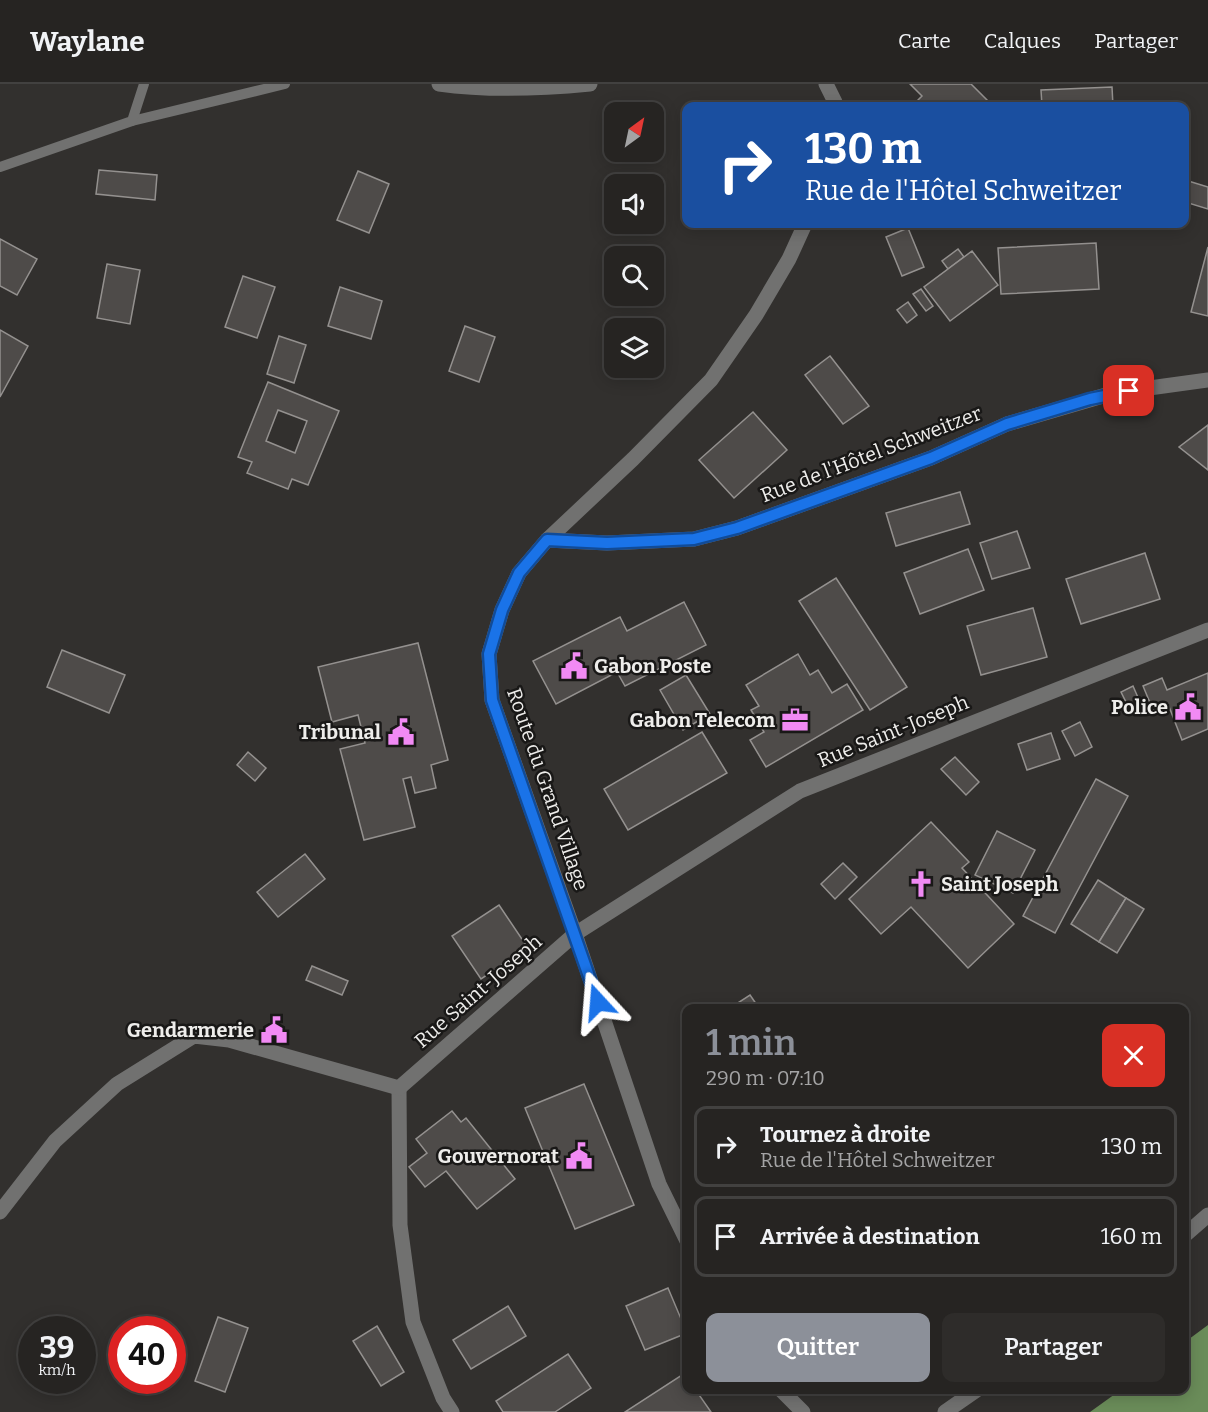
<!DOCTYPE html>
<html lang="fr">
<head>
<meta charset="utf-8">
<style>
	:root { --surface:#262422; --page:#2e2c2a; --text:#f1f3f6; --muted:#a4a4a5; --line:#424140; --accent:#8c9099 }
	body { margin:0; font-family:Bitter,serif; background:var(--page); color:var(--text); height:100vh; display:flex; flex-direction:column; font-size:22px; white-space:nowrap }
	* { box-sizing:border-box; margin:0 }
	p { font-size:20px; color:var(--muted) }
	.icon { flex:none; width:33px; height:33px; fill:none; stroke:currentColor; stroke-width:2; stroke-linecap:round; stroke-linejoin:round }
	.map { position:relative; flex:1; overflow:hidden }
	.details { position:absolute; left:682px; top:920px; width:507px; height:390px; display:flex; flex-direction:column; background:var(--surface); border-radius:12px; box-shadow:0 3px 15px #0003,0 0 0 2px var(--line) }
	.details>* { flex:none }
	.banner { position:absolute; left:682px; top:18px; width:507px; height:126px; border-radius:12px; box-shadow:0 3px 15px #0003,0 0 0 2px var(--line); background:#1a4fa0; color:#fff; overflow:hidden }
	.needle { width:39px; rotate:33deg }
	.tools { position:absolute; left:604px; top:18px; display:grid; gap:12px }
	.tools a { display:grid; place-items:center; width:60px; height:60px; border-radius:12px; background:var(--surface); box-shadow:0 3px 15px #0003,0 0 0 2px var(--line); font-size:30px }
	.speed { position:absolute; left:18px; top:1232px; display:flex; gap:12px; font-size:30px; font-weight:700; text-align:center }
	.speed>* { display:grid; place-content:center; width:78px; height:78px; border-radius:50%; background:var(--surface); box-shadow:0 3px 15px #0003,0 0 0 2px var(--line); line-height:1 }
	.speed small { font-size:15px; font-weight:400 }
	.speed .limit { border:9px solid #d22; background:#fff; color:#111 }
	.pin { position:absolute; display:grid; place-items:center; width:51px; height:51px; color:#fff; margin:-26px; border-radius:12px; box-shadow:0 3px 9px #0006 }
	.me { position:absolute; width:66px; margin:-33px; rotate:341deg; stroke-linejoin:round; filter:drop-shadow(0 0 4px #0008) }
	.turn { display:flex; align-items:center; gap:21px; height:126px; padding:0 24px; font-size:27px }
	.turn .icon { width:78px; height:78px; stroke-width:2.5 }
	.turn b { display:block; font-size:42px; line-height:51px }
	.round { display:grid; place-items:center; flex:none; width:63px; height:63px; border-radius:12px; background:var(--page) }
	.head { display:flex; align-items:center; justify-content:space-between; height:102px; padding:0 24px }
	h1 { font-size:36px; font-weight:600; line-height:45px; color:var(--accent) }
	.primary-button { display:flex; gap:12px; margin-top:auto; padding:12px 24px }
	.primary-button a { flex:1; height:69px; border-radius:12px; background:var(--accent); color:#fff; font-size:24px; font-weight:600; line-height:69px; text-align:center }
	.primary-button a+a { background:var(--page); color:var(--text) }
	ul { padding:0; list-style:none }
	li { display:flex; align-items:center; gap:18px; height:81px; margin:0 12px 9px; padding:0 12px; border:3px solid var(--line); border-radius:12px }
	li div { flex:1 }
	li b { display:block; font-size:22px }
	li em { font-style:normal }
	header { display:flex; align-items:center; gap:36px; box-sizing:border-box; height:84px; padding:0 30px; background:var(--surface); border-bottom:2px solid var(--line) }
	header strong { font-size:28px }
	nav { display:flex; gap:33px; margin-inline-start:auto; font-size:21px }
	.map>svg:first-child { display:block }
	.water { fill:#6a8c59 }
	.building { fill:#4e4b49; stroke:#94918f; stroke-width:1.5; fill-rule:evenodd }
	.lines { fill:none; stroke-linecap:round; stroke-linejoin:round }
	.service { stroke:#717170; stroke-width:10 }
	.minor { stroke:#717170; stroke-width:15 }
	.tertiary { stroke:#717170; stroke-width:15 }
	.route-casing { stroke:#114b97; stroke-width:15 }
	.route { stroke:#1a73e8; stroke-width:10 }
	.labels { text-anchor:middle; stroke-width:5; stroke-linejoin:round; paint-order:stroke }
	.street-label { font-size:20px; fill:#eeedeb; stroke:#191817 }
	.poi-label { font-size:20px; font-weight:bold; fill:#eeedeb; stroke:#191817; text-anchor:end }
</style>
</head>
<body>
<header>
<strong>Waylane</strong>
<nav><a>Carte</a><a>Calques</a><a>Partager</a></nav>
</header>
<div class="map">
<svg width="1208" height="1328" viewBox="0 0 1208 1328">
	<rect width="100%" height="100%" fill="#32302e"/>
	<!-- water -->
	<path class="water" d="M1208,1241V1328H1090L1122,1305H1185V1258Z"/>
	<!-- building -->
	<g class="building">
		<path d="M910,0H971L987,16L980,22H916L914,20L922,12Z"/>
		<path d="M1112,3L1113,22H1042L1041,6Z"/>
		<path d="M99,86L157,91L155,116L96,110Z"/>
		<path d="M358,87L389,100L369,149L337,136Z"/>
		<path d="M1185,96L1208,103V125L1185,118Z"/>
		<path d="M908,144L924,183L902,192L886,153Z"/>
		<path d="M0,155L37,175L17,211L0,202Z"/>
		<path d="M1096,159L1099,205L1001,210L998,164Z"/>
		<path d="M1208,163V232L1191,228Z"/>
		<path d="M958,165L964,173L948,185L942,177Z"/>
		<path d="M972,167L998,201L950,237L924,203Z"/>
		<path d="M107,180L140,186L130,240L97,234Z"/>
		<path d="M243,192L275,203L257,254L225,243Z"/>
		<path d="M340,203L382,217L371,255L328,242Z"/>
		<path d="M921,205L933,222L926,227L913,210Z"/>
		<path d="M908,218L917,231L907,239L897,226Z"/>
		<path d="M465,242L495,253L479,298L449,287Z"/>
		<path d="M0,246L28,262L0,313Z"/>
		<path d="M279,252L306,261L294,299L267,290Z"/>
		<path d="M830,272L869,322L843,340L805,291Z"/>
		<path d="M268,298L339,327L308,401L292,395L288,405L247,389L252,378L238,373ZM278,326L307,337L295,369L266,357Z"/>
		<path d="M753,328L787,366L734,414L699,376Z"/>
		<path d="M1208,341V386L1179,363Z"/>
		<path d="M960,408L970,440L896,462L886,429Z"/>
		<path d="M1017,447L1030,484L992,495L980,459Z"/>
		<path d="M968,465L984,506L920,530L904,489Z"/>
		<path d="M1145,469L1160,515L1081,540L1066,495Z"/>
		<path d="M836,494L907,603L870,626L799,517Z"/>
		<path d="M684,518L706,561L625,602L617,588L556,620L533,577L620,533L627,547Z"/>
		<path d="M1033,524L1047,573L981,591L967,542Z"/>
		<path d="M418,559L448,676L431,681L436,704L415,709L411,693L403,695L415,743L364,756L340,665L365,659L358,631L332,638L318,583Z"/>
		<path d="M62,566L125,591L109,629L47,603Z"/>
		<path d="M798,570L810,591L818,586L832,609L847,600L863,626L766,683L750,656L764,648L751,626L759,622L746,601Z"/>
		<path d="M1208,589V645L1182,656L1168,620L1153,626L1143,602L1162,594L1167,606Z"/>
		<path d="M686,591L710,630L683,646L660,606Z"/>
		<path d="M1133,602L1143,625L1132,630L1121,608Z"/>
		<path d="M1080,638L1092,663L1075,672L1062,647Z"/>
		<path d="M702,648L727,689L628,746L604,705Z"/>
		<path d="M1051,649L1060,675L1027,686L1018,660Z"/>
		<path d="M248,668L266,684L255,697L237,681Z"/>
		<path d="M955,673L979,698L966,711L941,685Z"/>
		<path d="M1096,695L1128,712L1055,849L1023,832Z"/>
		<path d="M931,738L969,778L962,784L1014,840L968,884L911,823L881,850L849,815Z"/>
		<path d="M997,747L1035,766L1013,809L975,791Z"/>
		<path d="M305,770L325,795L278,833L257,808Z"/>
		<path d="M843,779L857,793L835,815L821,800Z"/>
		<path d="M1098,796L1126,814L1099,858L1071,840Z"/>
		<path d="M1126,814L1144,825L1117,869L1099,858Z"/>
		<path d="M499,821L528,864L481,895L452,852Z"/>
		<path d="M312,882L348,897L342,911L306,896Z"/>
		<path d="M750,911L759,924H730Z"/>
		<path d="M584,1000L634,1121L575,1145L525,1024Z"/>
		<path d="M452,1027L461,1038L466,1034L515,1095L477,1125L446,1087L425,1103L409,1083L427,1069L416,1055Z"/>
		<path d="M668,1204L687,1249L645,1266L626,1222Z"/>
		<path d="M508,1222L526,1252L471,1285L453,1256Z"/>
		<path d="M218,1233L248,1244L225,1308L195,1297Z"/>
		<path d="M377,1242L404,1288L381,1302L353,1257Z"/>
		<path d="M568,1270L591,1304L555,1328H503L496,1317Z"/>
		<path d="M685,1289L687,1305H695L711,1328H625Z"/>
	</g>
	<g class="lines">
		<!-- service -->
		<g class="service">
			<path d="M132,37L285,0"/>
			<path d="M0,83L132,37L144,0"/>
		</g>
		<!-- minor -->
		<g class="minor">
			<path d="M547,456L607,459L694,455L737,444L931,374L1007,340L1113,309L1208,296"/>
			<path d="M399,1004L400,1141L413,1238L443,1314L452,1328"/>
			<path d="M0,1128L55,1057L117,1000L194,952L229,956L399,1004L575,850L800,707L1208,546"/>
		</g>
		<!-- tertiary -->
		<g class="tertiary">
			<path d="M439,0C489,7 539,5 590,0"/>
			<path d="M826,0L835,18V22"/>
			<path d="M1185,1151L1208,1131"/>
			<path d="M687,1157L659,1100L575,850L492,616L489,570L502,526L519,489L547,456L633,375L711,296L756,231L789,175L805,140"/>
			<path d="M780,1305L803,1328"/>
			<path d="M945,1328L978,1305"/>
		</g>
	</g>
	<g class="lines">
		<defs>
			<path id="route" d="M598,918L492,616L489,570L502,526L519,489L547,456L607,459L694,455L737,444L931,374L1007,340L1090,315L1129,307"/>
		</defs>
		<!-- route casing -->
		<use href="#route" class="route-casing"/>
		<!-- route -->
		<use href="#route" class="route"/>
	</g>
	<!-- icons -->
	<defs>
		<symbol id="civic-bare" viewBox="-9 -9 18 18"><path d="M-.6-6.5H3V-4.5H.6V-3L4-1V1h2V6H-6V1h2V-1L-.6-3ZM-1.2 2.5V6h2.4V2.5Z" fill="#f18af4" stroke="#191817" stroke-width="2.5" paint-order="stroke"/></symbol>
		<symbol id="office-bare" viewBox="-9 -9 18 18"><path d="M-6-3h4V-5.5h4V-3h4V5H-6ZM-1-4.5V-3h2v-1.5ZM-6 0V1H6V0Z" fill="#f18af4" stroke="#191817" stroke-width="2.5" paint-order="stroke"/></symbol>
		<symbol id="church-bare" viewBox="-9 -9 18 18"><path d="M-1.2-6h2.4v3.5h3.3v2.4h-3.3V6h-2.4V-.1h-3.3v-2.4h3.3Z" fill="#f18af4" stroke="#191817" stroke-width="2.5" paint-order="stroke"/></symbol>
	</defs>
	<g fill-rule="evenodd">
		<use href="#civic-bare" x="555" y="563" width="38" height="38"/>
		<use href="#civic-bare" x="1169" y="604" width="38" height="38"/>
		<use href="#office-bare" x="776" y="617" width="38" height="38"/>
		<use href="#civic-bare" x="382" y="629" width="38" height="38"/>
		<use href="#church-bare" x="902" y="781" width="38" height="38"/>
		<use href="#civic-bare" x="255" y="927" width="38" height="38"/>
		<use href="#civic-bare" x="560" y="1053" width="38" height="38"/>
	</g>
	<g class="labels">
		<!-- street labels -->
		<g class="street-label">
			<text transform="translate(871 370) rotate(-21)" y="7">Rue de l'Hôtel Schweitzer</text>
			<text transform="translate(893 647) rotate(-22)" y="7">Rue Saint-Joseph</text>
			<text transform="translate(548 705) rotate(71)" y="7">Route du Grand Village</text>
			<text transform="translate(478 907) rotate(-41)" y="7">Rue Saint-Joseph</text>
		</g>
		<!-- poi labels -->
		<g class="poi-label">
			<text x="594" y="589" text-anchor="start">Gabon Poste</text>
			<text x="1168" y="630">Police</text>
			<text x="775" y="643">Gabon Telecom</text>
			<text x="381" y="655">Tribunal</text>
			<text x="941" y="807" text-anchor="start">Saint Joseph</text>
			<text x="254" y="953">Gendarmerie</text>
			<text x="559" y="1079">Gouvernorat</text>
		</g>
	</g>
</svg>
<div class="tools">
<a><svg class="needle" viewBox="-14 -14 28 28"><path d="M0-13l5 13h-10z" fill="#e53935"/><path d="M0 13l5-13h-10z" fill="#a4a4a5"/></svg></a>
<a><svg class="icon" aria-label="sound" viewBox="0 0 24 24"><path d="M4 9h4l5-4v14l-5-4H4zM17 9q2 3 0 6"/></svg></a>
<a><svg class="icon" aria-label="search" viewBox="0 0 24 24"><circle cx="10" cy="10" r="6"/><path d="M15 15l6 6"/></svg></a>
<a><svg class="icon" aria-label="layers" viewBox="0 0 24 24"><path d="M12 4l9 5-9 5-9-5zM3 14l9 5 9-5"/></svg></a>
</div>
<div class="speed"><div>39<small>km/h</small></div><div class="limit">40</div></div>
<div class="pin" style="left:1129px;top:307px;background:#d93025"><svg class="icon" aria-label="arrive" viewBox="0 0 24 24"><path d="M6 21V4h12l-3 4 3 4H6"/></svg></div>
<svg class="me" style="left:598px;top:918px" viewBox="-20 -20 40 40"><path d="M0-17L14 15 0 8-14 15z" fill="#1a73e8" stroke="#fff" stroke-width="4"/></svg>
<div class="banner">
<div class="turn"><svg class="icon" aria-label="right" viewBox="0 0 24 24"><path d="M7 20v-9h11M14 6l5 5-5 5"/></svg><div><b>130 m</b>Rue de l'Hôtel Schweitzer</div></div>
</div>
<section class="details">
<div class="head"><div><h1>1 min</h1><p>290 m · 07:10</p></div><a class="round" style="background:#d93025;color:#fff"><svg class="icon" aria-label="close" viewBox="0 0 24 24"><path d="M6 6l12 12M18 6L6 18"/></svg></a></div>
<ul>
<li><svg class="icon" aria-label="right" viewBox="0 0 24 24"><path d="M7 20v-9h11M14 6l5 5-5 5"/></svg><div><b>Tournez à droite</b><p>Rue de l'Hôtel Schweitzer</p></div><em>130 m</em></li>
<li><svg class="icon" aria-label="arrive" viewBox="0 0 24 24"><path d="M6 21V4h12l-3 4 3 4H6"/></svg><div><b>Arrivée à destination</b></div><em>160 m</em></li>
</ul>
<div class="primary-button"><a>Quitter</a><a>Partager</a></div>
</section>
</div>
</body>
</html>
